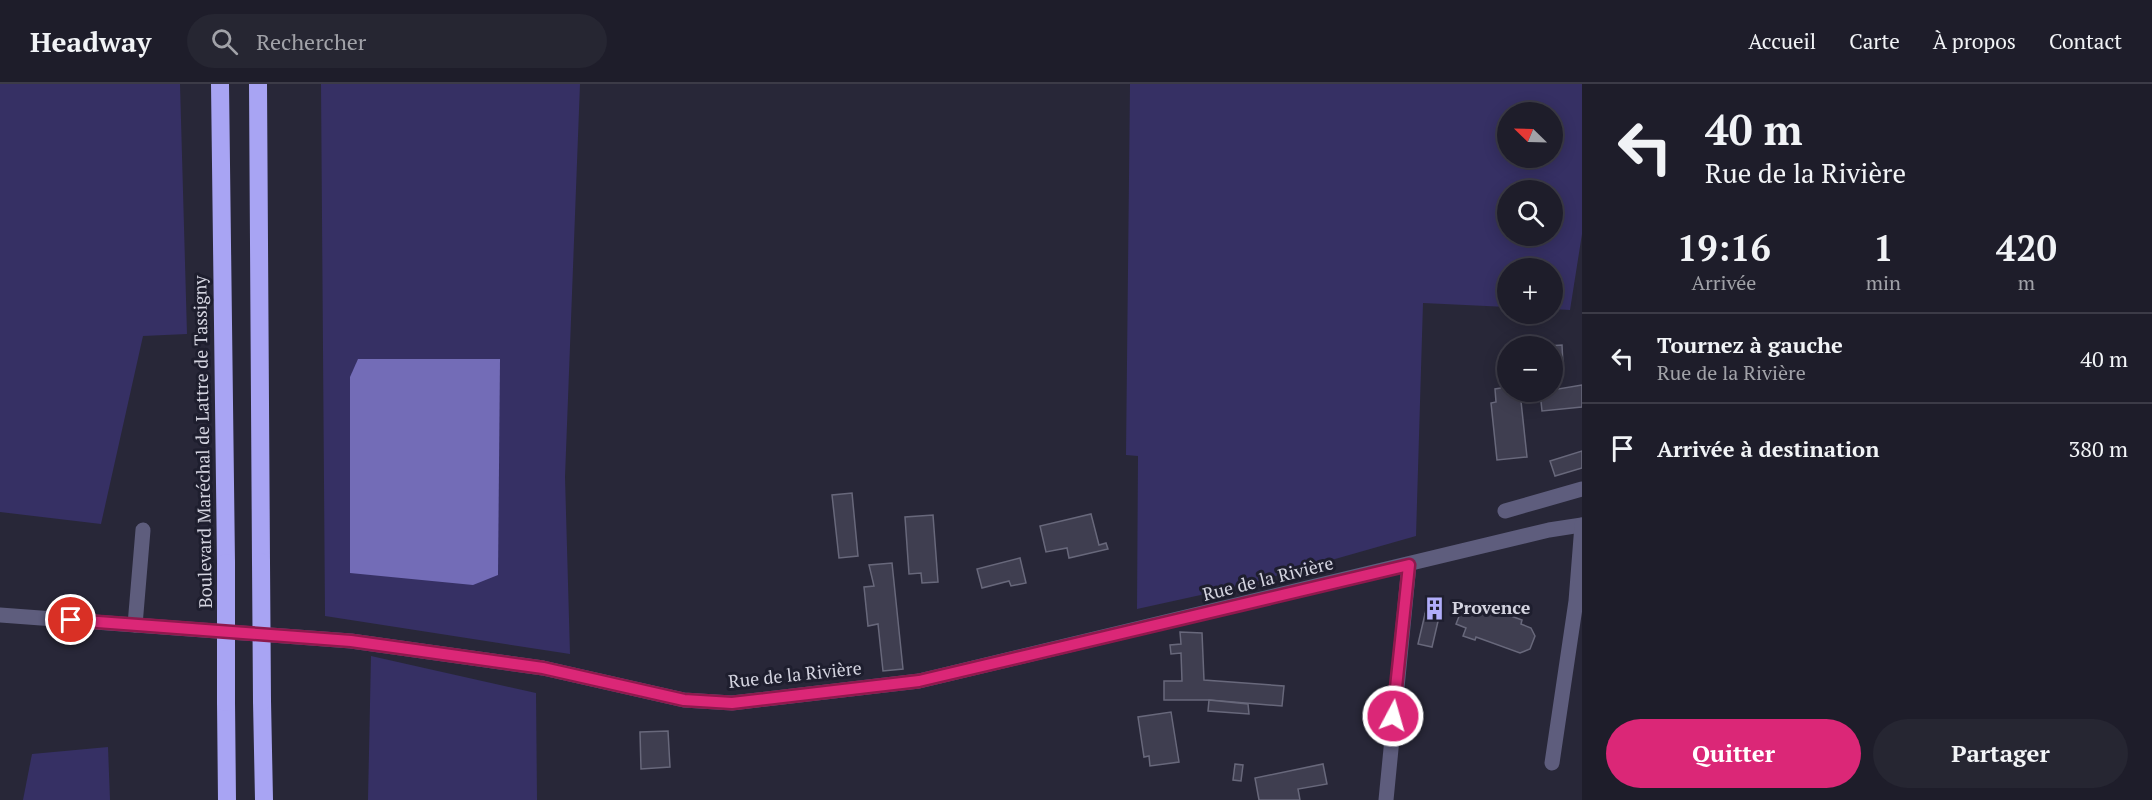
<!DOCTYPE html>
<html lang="fr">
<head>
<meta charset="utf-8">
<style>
	:root { --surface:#1e1d2a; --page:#262632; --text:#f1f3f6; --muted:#a1a2a8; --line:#3c3b47; --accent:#db2777 }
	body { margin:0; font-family:"PT Serif",serif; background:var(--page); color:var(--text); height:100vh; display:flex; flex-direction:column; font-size:22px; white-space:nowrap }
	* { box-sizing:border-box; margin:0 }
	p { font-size:20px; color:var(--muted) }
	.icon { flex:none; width:33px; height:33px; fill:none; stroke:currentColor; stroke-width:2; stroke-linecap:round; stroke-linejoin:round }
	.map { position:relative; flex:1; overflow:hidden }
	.details { display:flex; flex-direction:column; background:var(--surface); width:570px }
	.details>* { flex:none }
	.hud { background:#1e1d2a; color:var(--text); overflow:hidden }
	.needle { width:39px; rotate:293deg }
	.buttons { position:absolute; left:1497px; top:18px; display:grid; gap:12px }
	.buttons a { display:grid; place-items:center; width:66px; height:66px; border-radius:50%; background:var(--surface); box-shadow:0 3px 15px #0003,0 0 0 2px var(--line); font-size:30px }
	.pin { position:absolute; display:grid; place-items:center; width:51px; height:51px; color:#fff; margin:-26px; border:3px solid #fff; border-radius:50%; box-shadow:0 2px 6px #0007 }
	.me { position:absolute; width:66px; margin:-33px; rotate:6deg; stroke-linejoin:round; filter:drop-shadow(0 0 4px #0008) }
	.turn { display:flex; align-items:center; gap:21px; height:126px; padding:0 24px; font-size:27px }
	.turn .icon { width:78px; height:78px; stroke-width:2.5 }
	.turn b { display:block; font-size:42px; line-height:51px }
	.eta { display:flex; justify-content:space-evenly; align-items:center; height:102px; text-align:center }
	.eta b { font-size:36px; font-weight:700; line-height:42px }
	.button { display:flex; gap:12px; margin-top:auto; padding:12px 24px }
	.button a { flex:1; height:69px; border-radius:36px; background:var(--accent); color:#fff; font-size:24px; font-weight:700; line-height:69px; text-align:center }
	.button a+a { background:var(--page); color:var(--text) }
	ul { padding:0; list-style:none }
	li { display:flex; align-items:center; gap:18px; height:90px; padding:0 24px; border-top:2px solid var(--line) }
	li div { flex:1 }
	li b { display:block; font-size:22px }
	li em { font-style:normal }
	header { display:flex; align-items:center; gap:36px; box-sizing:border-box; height:84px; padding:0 30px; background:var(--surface); border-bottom:2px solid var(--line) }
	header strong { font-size:28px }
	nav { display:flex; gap:33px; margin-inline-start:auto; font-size:21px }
	.search { width:420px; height:54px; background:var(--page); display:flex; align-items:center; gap:15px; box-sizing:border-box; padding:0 21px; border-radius:33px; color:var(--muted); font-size:22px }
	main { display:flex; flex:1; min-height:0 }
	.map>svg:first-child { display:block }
	.green { fill:#363064; fill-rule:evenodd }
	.water { fill:#736cb7 }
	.building { fill:#3f3e50; stroke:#68687b; stroke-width:1.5 }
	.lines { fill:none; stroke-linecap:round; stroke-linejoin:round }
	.minor { stroke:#5e5d7d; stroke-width:15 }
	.highway { stroke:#a8a4f3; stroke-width:18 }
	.highway-bridge { stroke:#a8a4f3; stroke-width:18 }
	.route-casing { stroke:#8e194d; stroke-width:15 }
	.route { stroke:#db2777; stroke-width:10 }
	.labels { text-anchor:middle; stroke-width:6; stroke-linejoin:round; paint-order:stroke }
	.street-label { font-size:18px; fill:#d4d4e0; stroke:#1e1e2e }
	.poi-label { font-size:18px; font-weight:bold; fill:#d4d4e0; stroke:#1e1e2e; text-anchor:start }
</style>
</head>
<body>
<header>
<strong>Headway</strong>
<div class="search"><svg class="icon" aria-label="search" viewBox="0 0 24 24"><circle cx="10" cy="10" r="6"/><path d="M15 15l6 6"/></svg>Rechercher</div>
<nav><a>Accueil</a><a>Carte</a><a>À propos</a><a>Contact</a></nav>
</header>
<main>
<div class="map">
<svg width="1582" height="716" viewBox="0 0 1582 716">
	<rect width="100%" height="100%" fill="#282738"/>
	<!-- green -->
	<g class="green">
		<path d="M0,0H180L187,250L143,252L101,440L0,428Z"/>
		<path d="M321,0H580L565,393L570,570L325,532Z"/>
		<path d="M1130,0H1582V150L1570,226L1553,225L1552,184H1508L1507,223L1423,219L1416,452L1237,503L1137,525L1138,372L1126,371ZM1508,28H1552V74H1508ZM1508,106H1552V152H1508Z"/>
		<path d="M371,572L536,609L537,716H368Z"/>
		<path d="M108,663L110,716H23L32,670Z"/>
	</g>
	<!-- water -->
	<path class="water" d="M358,275H500L498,491L473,501L350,489V293Z"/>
	<!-- building -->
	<g class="building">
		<path d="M1562,261L1563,281L1552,282V262H1547Z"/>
		<path d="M1508,288V308H1520L1527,373L1497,376L1491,319L1496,318L1495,305L1501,304L1499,289Z"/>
		<path d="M1582,301V323L1542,327L1540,308Z"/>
		<path d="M1582,367V384L1555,392L1550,377Z"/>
		<path d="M852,409L858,472L839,474L832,411Z"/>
		<path d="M1091,430L1099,461L1106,459L1108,465L1069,474L1067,464L1046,468L1040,442Z"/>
		<path d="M933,431L938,498L922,499L921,489L909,490L905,433Z"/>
		<path d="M1020,474L1026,499L1011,502L1009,497L982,504L977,485Z"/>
		<path d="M892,479L903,585L883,587L878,540L868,542L864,503L874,502L869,481Z"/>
		<path d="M1429,514L1443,517L1439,533L1425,530Z"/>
		<path d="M1464,520L1476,525L1478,520L1522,536L1521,540L1531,544L1535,552L1530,565L1520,569L1476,553L1475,556L1463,552L1466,544L1456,540Z"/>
		<path d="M1425,530L1439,533L1432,563L1418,560Z"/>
		<path d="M1180,548L1202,549L1204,596L1284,602L1282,622L1209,616H1164V597H1182L1181,569L1171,570L1170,561L1181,560Z"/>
		<path d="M1209,616L1248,620L1249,630L1208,627Z"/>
		<path d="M1171,628L1179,678L1150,682L1149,672L1144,673L1138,633Z"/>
		<path d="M668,647L670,683L641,685L640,648Z"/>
		<path d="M1235,680L1243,681L1241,697L1233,696Z"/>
		<path d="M1323,680L1327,700L1298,705L1300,716H1259L1255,694Z"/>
	</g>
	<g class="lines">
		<!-- minor -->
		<g class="minor">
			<path d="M1505,427L1582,405"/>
			<path d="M0,531L351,557L543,584L684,616L732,619L919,597L1549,446L1582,441"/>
			<path d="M135,541L143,446"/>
			<path d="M1552,679L1576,517L1582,441"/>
			<path d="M1386,716L1409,481"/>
		</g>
		<!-- highway -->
		<g class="highway">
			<path d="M220,0L226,479"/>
			<path d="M258,0L261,478"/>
			<path d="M262,617L264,716"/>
			<path d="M226,618L227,716"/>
		</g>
		<!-- highway-bridge -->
		<g class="highway-bridge">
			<path d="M261,478L262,617"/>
			<path d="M226,479V618"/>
		</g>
	</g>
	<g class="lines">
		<defs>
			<path id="route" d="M71,536L351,557L543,584L684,616L732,619L919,597L1409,481L1393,632"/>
		</defs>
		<!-- route casing -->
		<use href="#route" class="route-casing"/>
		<!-- route -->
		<use href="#route" class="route"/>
	</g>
	<!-- icons -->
	<defs>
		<symbol id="building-bare" viewBox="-9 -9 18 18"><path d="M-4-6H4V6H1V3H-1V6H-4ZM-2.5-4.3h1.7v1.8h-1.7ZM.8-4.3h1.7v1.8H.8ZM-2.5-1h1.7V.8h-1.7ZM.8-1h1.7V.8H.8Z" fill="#b1adfa" stroke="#1e1e2e" stroke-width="2.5" paint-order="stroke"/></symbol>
	</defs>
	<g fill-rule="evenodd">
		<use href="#building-bare" x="1418" y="508" width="33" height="33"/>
	</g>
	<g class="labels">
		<!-- street labels -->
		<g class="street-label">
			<text transform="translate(203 358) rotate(-91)" y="6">Boulevard Maréchal de Lattre de Tassigny</text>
			<text transform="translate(1268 495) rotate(-14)" y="6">Rue de la Rivière</text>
			<text transform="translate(795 591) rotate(-6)" y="6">Rue de la Rivière</text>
		</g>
		<!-- poi labels -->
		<g class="poi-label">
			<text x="1452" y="530">Provence</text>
		</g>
	</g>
</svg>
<div class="buttons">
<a><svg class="needle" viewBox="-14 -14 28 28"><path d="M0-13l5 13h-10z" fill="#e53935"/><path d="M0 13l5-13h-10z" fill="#a1a2a8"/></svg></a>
<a><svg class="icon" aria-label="search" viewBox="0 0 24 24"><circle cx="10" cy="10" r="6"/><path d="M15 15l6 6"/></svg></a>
<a>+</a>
<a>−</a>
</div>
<div class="pin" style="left:71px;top:536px;background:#d93025"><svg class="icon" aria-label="arrive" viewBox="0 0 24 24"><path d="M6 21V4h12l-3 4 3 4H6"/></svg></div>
<svg class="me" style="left:1393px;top:632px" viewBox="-20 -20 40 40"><circle r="17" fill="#db2777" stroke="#fff" stroke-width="3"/><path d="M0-11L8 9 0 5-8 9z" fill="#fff"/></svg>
</div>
<section class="details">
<div class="hud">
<div class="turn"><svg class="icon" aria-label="left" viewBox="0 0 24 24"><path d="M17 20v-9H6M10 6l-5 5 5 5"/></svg><div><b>40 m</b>Rue de la Rivière</div></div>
</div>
<div class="eta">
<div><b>19:16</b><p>Arrivée</p></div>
<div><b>1</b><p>min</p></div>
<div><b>420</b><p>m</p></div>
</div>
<ul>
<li><svg class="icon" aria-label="left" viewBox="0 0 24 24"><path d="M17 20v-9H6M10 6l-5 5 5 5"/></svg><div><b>Tournez à gauche</b><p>Rue de la Rivière</p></div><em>40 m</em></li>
<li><svg class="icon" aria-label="arrive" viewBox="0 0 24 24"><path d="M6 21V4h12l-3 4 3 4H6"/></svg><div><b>Arrivée à destination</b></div><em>380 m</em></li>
</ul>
<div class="button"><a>Quitter</a><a>Partager</a></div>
</section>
</main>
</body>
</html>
